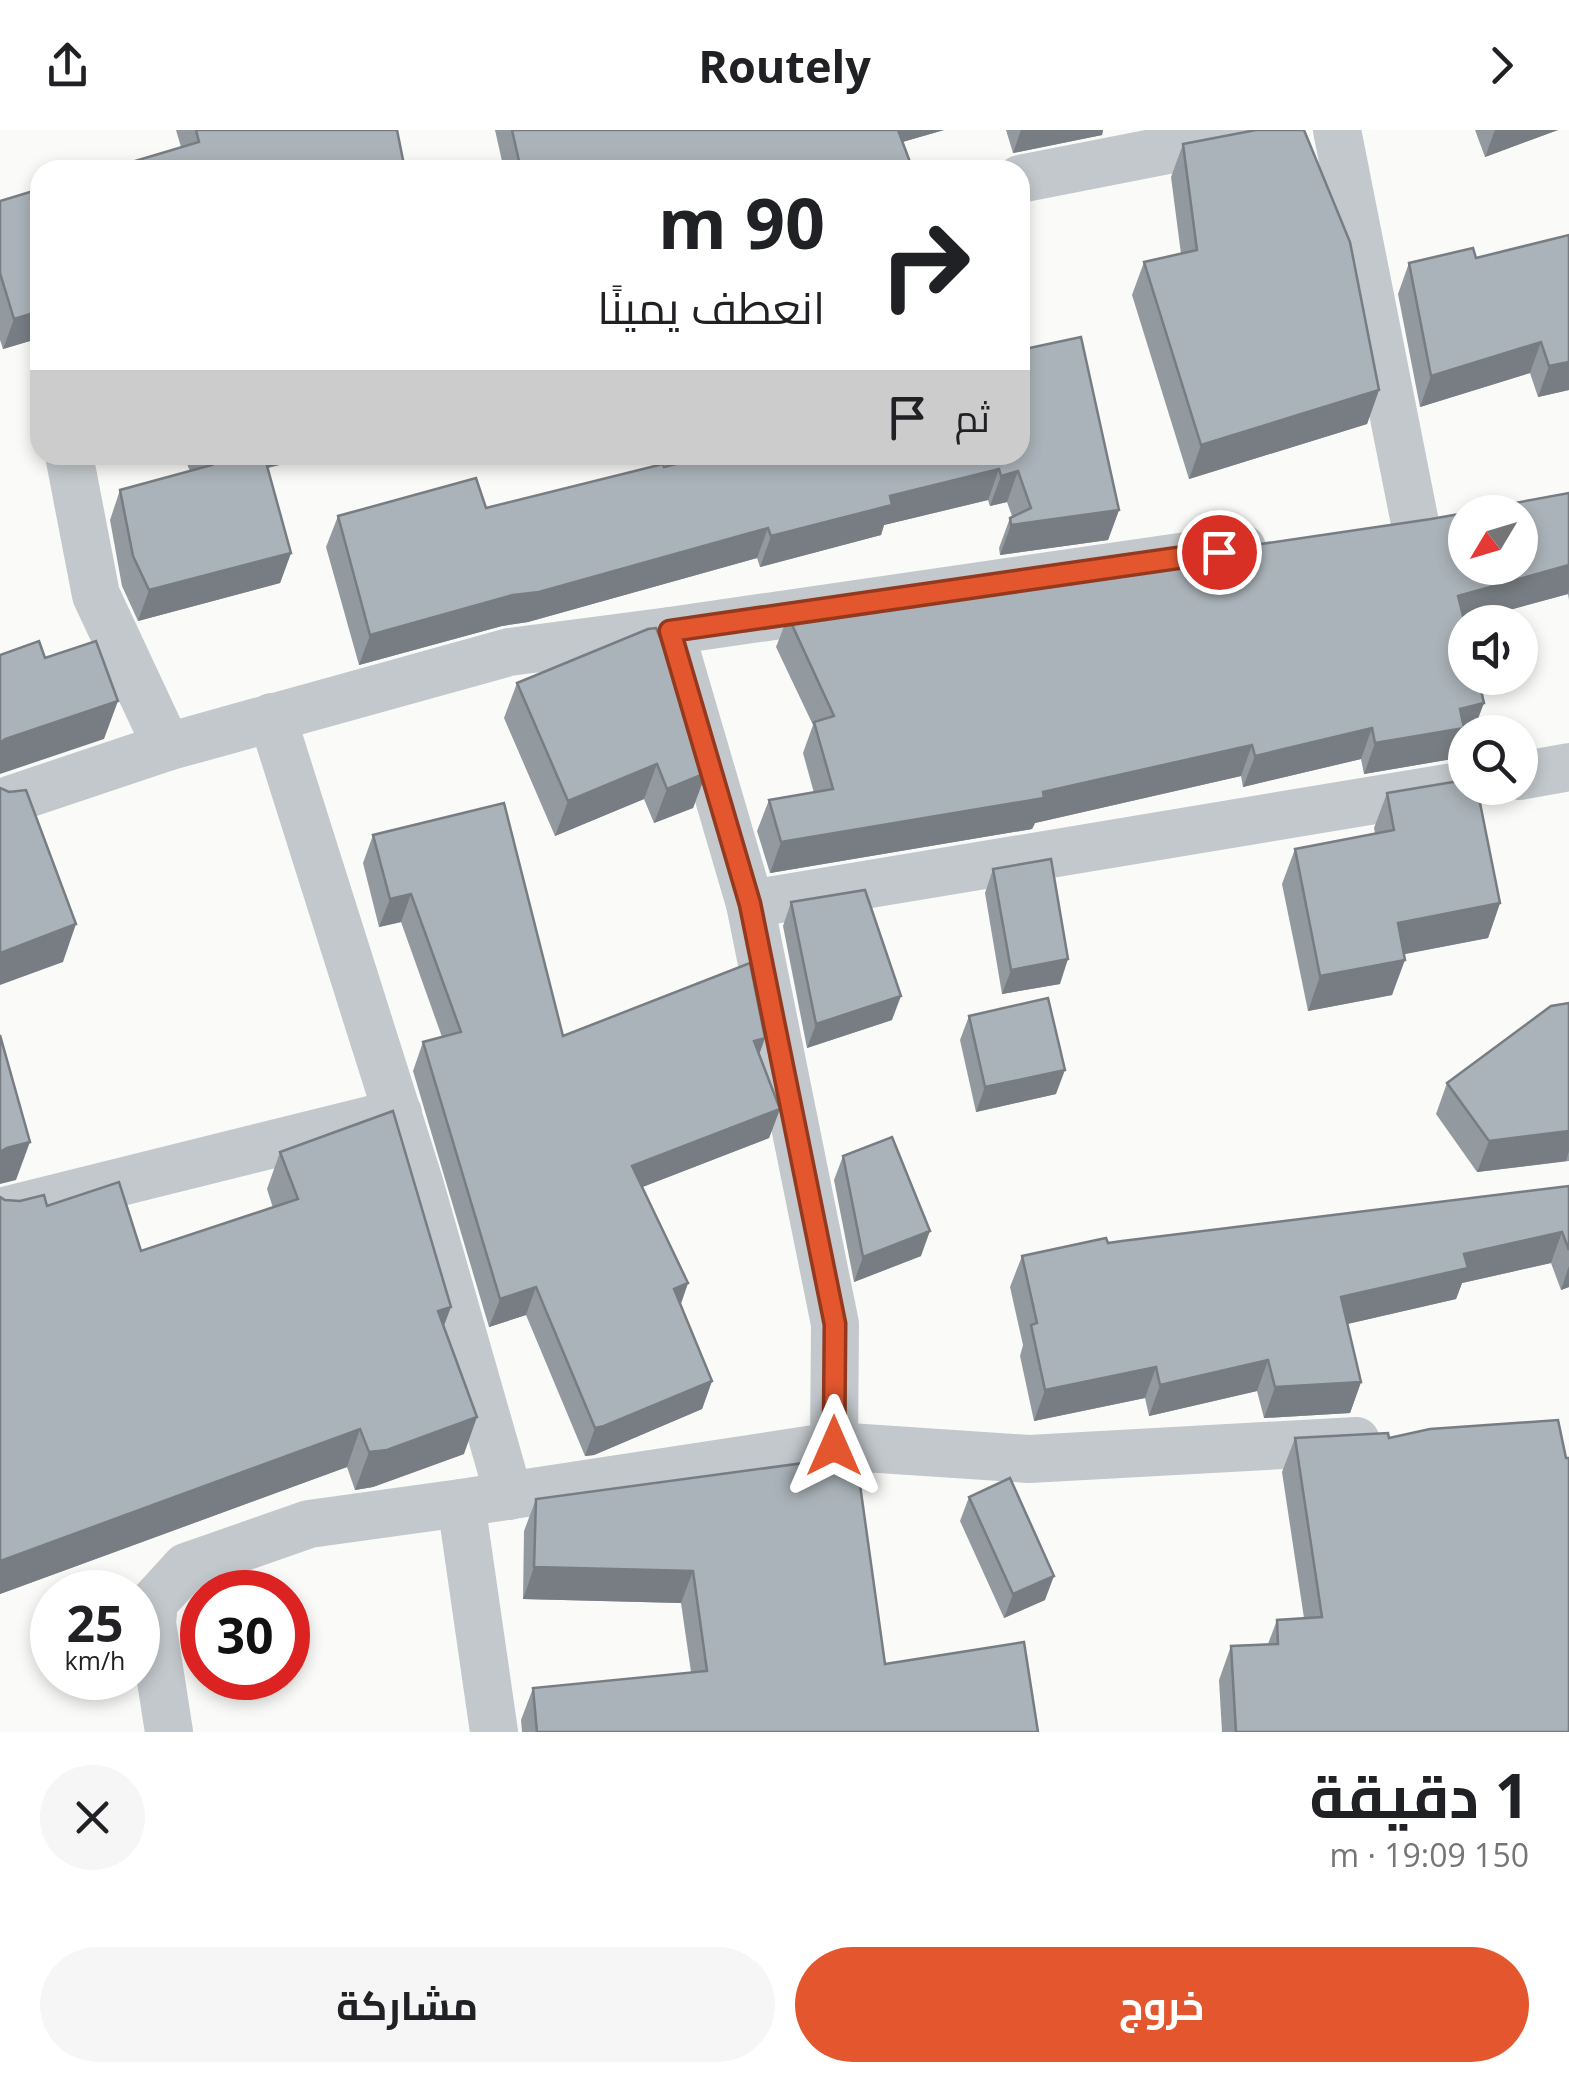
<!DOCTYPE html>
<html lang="ar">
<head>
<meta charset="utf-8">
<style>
	:root { --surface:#fff; --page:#f6f6f6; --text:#202124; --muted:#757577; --accent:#e4572e }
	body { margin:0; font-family:"Open Sans",Cairo,sans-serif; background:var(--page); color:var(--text); direction:rtl; height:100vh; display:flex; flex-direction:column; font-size:38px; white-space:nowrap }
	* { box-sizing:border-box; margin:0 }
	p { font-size:32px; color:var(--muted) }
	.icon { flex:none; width:55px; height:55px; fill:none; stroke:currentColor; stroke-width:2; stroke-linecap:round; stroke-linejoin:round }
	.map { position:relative; height:1602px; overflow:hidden; direction:ltr }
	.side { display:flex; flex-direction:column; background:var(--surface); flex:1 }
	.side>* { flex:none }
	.top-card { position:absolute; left:30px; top:30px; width:1000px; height:305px; border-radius:30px; box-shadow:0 5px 15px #0003; direction:rtl; background:#fff; color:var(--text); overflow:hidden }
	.needle { width:65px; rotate:232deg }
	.controls { position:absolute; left:1448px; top:365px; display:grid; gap:20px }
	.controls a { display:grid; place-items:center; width:90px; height:90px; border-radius:50%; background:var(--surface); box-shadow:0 5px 15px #0003; font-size:50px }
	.speed { position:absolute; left:30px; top:1440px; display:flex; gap:20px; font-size:50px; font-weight:700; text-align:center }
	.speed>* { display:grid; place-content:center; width:130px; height:130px; border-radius:50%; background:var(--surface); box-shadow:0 5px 15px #0003; line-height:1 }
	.speed small { font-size:25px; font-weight:400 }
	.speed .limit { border:15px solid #d22; background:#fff; color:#111 }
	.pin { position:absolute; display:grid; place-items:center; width:85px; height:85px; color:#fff; margin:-42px; border:5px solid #fff; border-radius:50%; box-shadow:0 2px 10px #0007 }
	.me { position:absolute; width:110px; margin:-55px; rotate:0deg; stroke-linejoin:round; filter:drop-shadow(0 0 8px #0008) }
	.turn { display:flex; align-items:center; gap:35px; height:210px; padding:0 40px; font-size:45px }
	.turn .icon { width:130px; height:130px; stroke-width:2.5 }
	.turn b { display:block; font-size:70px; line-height:85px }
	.then { display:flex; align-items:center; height:95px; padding:0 40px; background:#0003; gap:20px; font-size:38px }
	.round { display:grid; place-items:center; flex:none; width:105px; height:105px; border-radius:52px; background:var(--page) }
	.head { display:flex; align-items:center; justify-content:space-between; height:170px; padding:0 40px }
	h1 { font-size:60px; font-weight:700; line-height:75px }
	.button { display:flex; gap:20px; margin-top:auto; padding:20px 40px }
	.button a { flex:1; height:115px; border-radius:60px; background:var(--accent); color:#fff; font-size:40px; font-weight:700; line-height:115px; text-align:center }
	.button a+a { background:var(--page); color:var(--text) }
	header { display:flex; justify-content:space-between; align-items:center; height:130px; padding:0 40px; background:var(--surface); font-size:45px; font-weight:700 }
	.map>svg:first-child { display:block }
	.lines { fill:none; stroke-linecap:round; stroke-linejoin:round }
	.minor { stroke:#c3c8cc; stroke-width:48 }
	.wall { fill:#929a9f }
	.shaded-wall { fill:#777d82 }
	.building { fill:#aab3b9; stroke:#777d82; stroke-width:2.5 }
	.route-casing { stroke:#94391e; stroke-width:25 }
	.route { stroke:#e4572e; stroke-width:18 }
</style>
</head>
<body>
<header><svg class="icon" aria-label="forward" viewBox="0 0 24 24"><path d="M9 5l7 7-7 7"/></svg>Routely<svg class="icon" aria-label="share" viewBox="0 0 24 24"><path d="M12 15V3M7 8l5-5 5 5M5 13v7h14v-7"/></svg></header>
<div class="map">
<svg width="1569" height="1602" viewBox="0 0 1569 1602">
	<rect width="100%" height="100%" fill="#fafaf8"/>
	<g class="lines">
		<!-- minor -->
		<g class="minor">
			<path d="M1337,0L1415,393"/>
			<path d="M1020,49L1270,0"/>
			<path d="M69,325L96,465L167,617"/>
			<path d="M670,501L750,774L835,1194L834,1316"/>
			<path d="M272,587L419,1052L509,1366"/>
			<path d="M1520,646L1569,637"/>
			<path d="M0,673L167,617L509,522L670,501L1242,418"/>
			<path d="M750,774L1465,655"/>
			<path d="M0,1082L398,983"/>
			<path d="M169,1602L152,1493L154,1472L186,1437L309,1394L461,1373"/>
			<path d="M494,1602L461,1373L834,1316L1029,1329L1356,1311"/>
		</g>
	</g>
	<!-- wall -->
	<g class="wall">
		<path d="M176,0H397L181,17Z"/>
		<path d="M495,0H944L902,12L912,40H504Z"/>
		<path d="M1006,0H1103L1102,5L1013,23Z"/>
		<path d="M1475,0H1558L1485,27Z"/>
		<path d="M1183,14L1379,260L1367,294L1189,349L1132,165L1144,132L1181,124L1171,47Z"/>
		<path d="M40,59V208L3,219L0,210V71Z"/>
		<path d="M1569,105V260L1538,267L1530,243L1420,277L1398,164L1409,133L1476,128Z"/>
		<path d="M183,325H319L268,338L291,423L280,453L138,491L122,456L110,390L120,360L190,341Z"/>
		<path d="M1020,325L1119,380L1108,410L1000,425L999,418L1010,388L1012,386L1007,372L990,376L988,370L884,395L881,405L760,437L757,428L528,492L502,496L359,535L326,417L338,386L486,378L664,337Z"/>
		<path d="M1569,363V470L1568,464L1464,492L1460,607L1452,629L1364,644L1361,629L1243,657L1241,646L1035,693L1032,699L770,743L757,701L769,670L814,663L803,623L813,595L776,517L788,486L907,475L1174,430L1431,389Z"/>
		<path d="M517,553L706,643L693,678L654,693L644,669L555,706L504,588Z"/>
		<path d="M1387,663L1500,773L1488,808L1403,824L1392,865L1308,881L1282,754L1295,719L1375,703L1374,698Z"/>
		<path d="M373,705L563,906L765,908L759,924L780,979L769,1008L642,1057L688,1153L681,1174L712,1251L702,1279L594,1325L585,1326L526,1185L489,1197L413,941L423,912L442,907L401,792L379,797L363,733Z"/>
		<path d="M993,739L1060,854L1002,864L985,763Z"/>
		<path d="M791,772L892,890L807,918L783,796Z"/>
		<path d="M1569,873V1031L1477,1042L1436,984L1447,953Z"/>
		<path d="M969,886L1056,964L976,982L960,910Z"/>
		<path d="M280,1022L444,1195L464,1324L373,1357L355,1360L347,1337L0,1464V1067L5,1070L47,1076L141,1121L273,1078L267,1059Z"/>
		<path d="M843,1026L921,1126L854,1152L834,1050Z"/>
		<path d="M1569,1056V1157L1561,1160L1551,1133L1462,1153L1456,1169L1347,1194L1361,1252L1350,1283L1264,1288L1257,1261L1149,1286L1145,1268L1034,1291L1020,1226L1023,1215L1010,1157L1022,1126L1108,1113Z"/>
		<path d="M1295,1308H1389L1569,1602H1222L1219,1550L1231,1516L1268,1514L1277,1490L1304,1488L1282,1342Z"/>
		<path d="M856,1326L885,1534L1038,1602H522L521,1590L533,1558L691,1542L681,1473L523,1469L524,1401L536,1369Z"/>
		<path d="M969,1367L1045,1470L1004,1488L960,1391Z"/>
	</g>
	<!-- shaded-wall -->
	<g class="shaded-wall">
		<path d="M889,0H944L882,18Z"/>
		<path d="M1021,0H1103L1102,5L1013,23Z"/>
		<path d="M1495,0H1558L1485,27Z"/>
		<path d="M40,181V208L3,219L14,189Z"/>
		<path d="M1541,212L1530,243L1420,277L1431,246Z"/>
		<path d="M1569,232V260L1538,267L1549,236Z"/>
		<path d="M1379,260L1367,294L1189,349L1201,315Z"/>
		<path d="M256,325H319L250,342Z"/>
		<path d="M999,339L988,370L884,395L881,405L760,437L771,406L890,366Z"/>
		<path d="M1018,341L1007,372L990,376L1001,346Z"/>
		<path d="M1119,380L1108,410L1000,425L1011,395Z"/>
		<path d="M768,398L757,428L528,492L502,496L359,535L370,505L513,465Z"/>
		<path d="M291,423L280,453L138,491L149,460Z"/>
		<path d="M1569,435V459L1568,464L1447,497L1458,466Z"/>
		<path d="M118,571L104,609L0,644V613L5,609Z"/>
		<path d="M1484,573L1473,602H1465V606L1460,607L1452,629L1364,644L1375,613L1460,579Z"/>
		<path d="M1372,598L1361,629L1243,657L1255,626Z"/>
		<path d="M1252,615L1241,646L1035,693L1032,699L770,743L781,712L1043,662Z"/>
		<path d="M657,634L644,669L555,706L568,671Z"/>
		<path d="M706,643L693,678L654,693L667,659Z"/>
		<path d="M411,764L401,792L379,797L390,769Z"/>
		<path d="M1500,773L1488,808L1385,828L1398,793Z"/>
		<path d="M76,794L63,832L0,855V823Z"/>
		<path d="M1068,829L1060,854L1002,864L1011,840Z"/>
		<path d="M1405,830L1392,865L1308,881L1320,846Z"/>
		<path d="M901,866L892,890L807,918L816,894Z"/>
		<path d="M765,908L755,936L754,911Z"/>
		<path d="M1065,940L1056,964L976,982L985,957Z"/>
		<path d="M780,979L769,1008L622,1065L632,1036Z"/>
		<path d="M1569,1001V1021L1566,1031L1477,1042L1489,1011Z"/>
		<path d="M30,1012L16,1050L0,1054V1022L7,1018Z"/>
		<path d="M930,1101L921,1126L854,1152L863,1127Z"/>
		<path d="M1562,1102L1551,1133L1462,1153L1456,1169L1330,1198L1341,1167L1464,1124Z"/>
		<path d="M1569,1136V1157L1561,1160Z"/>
		<path d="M688,1153L678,1181L674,1159Z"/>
		<path d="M536,1157L526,1185L489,1197L500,1169Z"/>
		<path d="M451,1177L437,1214L438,1181Z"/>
		<path d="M1268,1230L1257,1261L1149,1286L1160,1255Z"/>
		<path d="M1156,1237L1145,1268L1034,1291L1045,1260Z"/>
		<path d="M712,1251L702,1279L594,1325L585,1326L595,1298Z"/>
		<path d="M1361,1252L1350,1283L1264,1288L1275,1257Z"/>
		<path d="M477,1287L464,1324L373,1357L355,1360L369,1322Z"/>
		<path d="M360,1299L347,1337L0,1464V1431Z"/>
		<path d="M534,1437L693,1441L681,1473L523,1469Z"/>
		<path d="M1054,1446L1045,1470L1004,1488L1013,1464Z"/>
	</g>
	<!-- building -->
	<g class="building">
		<path d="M196,0H397L405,40H105L199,12Z"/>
		<path d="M512,0H898L913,40H521Z"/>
		<path d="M1256,0H1304L1350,112L1379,260L1201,315L1144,132L1197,120L1183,14Z"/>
		<path d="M40,59V181L14,189L0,143V71Z"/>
		<path d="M1569,105V232L1549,236L1541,212L1431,246L1409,133L1473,118L1476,128Z"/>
		<path d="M1081,207L1119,380L1011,395L1010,388L1031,378L1018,341L1001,346L999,339L890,366L892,375L771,406L768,398L539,462L513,465L370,505L338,386L476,348L486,378L663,334L664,337L712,325H1020V220Z"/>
		<path d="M208,325H264L291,423L149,460L133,426L120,360L212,335Z"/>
		<path d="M1569,363V435L1458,466L1465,494V548H1478L1484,573L1460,579L1464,598L1375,613L1372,598L1255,626L1252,615L1043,662L1044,668L781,712L769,670L833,659L814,592L834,586L788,486L799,481L904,466L907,475L1023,448L1173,427L1174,430L1186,425L1431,389L1465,383V438H1520V382H1466Z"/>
		<path d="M656,498L680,553L706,643L667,659L657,634L568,671L517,553L648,499Z"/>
		<path d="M39,511L45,528L96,511L118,571L5,609L0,613V525Z"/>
		<path d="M1465,650V658H1477L1500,773L1398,793L1405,830L1320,846L1295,719L1394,700L1387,663Z"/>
		<path d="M0,658L9,662L26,660L76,794L0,823Z"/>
		<path d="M504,673L563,906L750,833L765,908L754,911L780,979L632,1036L688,1153L674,1159L712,1251L604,1296L595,1298L536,1157L500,1169L423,912L461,902L411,764L390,769L373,705Z"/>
		<path d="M1051,729L1068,829L1011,840L993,739Z"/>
		<path d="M865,760L901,866L816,894L791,772Z"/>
		<path d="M1048,868L1065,940L985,957L969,886Z"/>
		<path d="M1569,873V1001L1489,1011L1447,953L1551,876Z"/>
		<path d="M0,905L30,1012L7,1018L0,1022Z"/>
		<path d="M393,981L451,1177L438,1181L477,1287L387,1320L369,1322L360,1299L0,1431V1067L5,1070L20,1071L44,1065L47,1076L119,1052L141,1121L298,1069L280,1022Z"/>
		<path d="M892,1007L930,1101L863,1127L843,1026Z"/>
		<path d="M1569,1056V1120L1562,1102L1464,1124L1468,1138L1341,1167L1361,1252L1275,1257L1268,1230L1160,1255L1156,1237L1045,1260L1031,1195L1037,1193L1022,1126L1106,1108L1108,1113L1122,1111Z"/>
		<path d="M1558,1290L1566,1328H1569V1602H1236L1231,1516L1278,1514L1277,1490L1322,1487L1295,1308L1388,1303L1389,1308L1430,1299Z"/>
		<path d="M856,1326L885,1534L1024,1512L1038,1602H537L533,1558L707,1541L693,1441L534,1437L536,1369Z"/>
		<path d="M1010,1348L1054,1446L1013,1464L969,1367Z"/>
	</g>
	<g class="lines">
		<defs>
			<path id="route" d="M834,1316L835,1194L750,774L670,501L1219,422"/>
		</defs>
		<!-- route casing -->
		<use href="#route" class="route-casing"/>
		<!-- route -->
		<use href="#route" class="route"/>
	</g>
</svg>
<div class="controls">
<a><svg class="needle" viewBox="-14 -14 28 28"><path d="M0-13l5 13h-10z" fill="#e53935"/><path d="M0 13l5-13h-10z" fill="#757577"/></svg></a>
<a><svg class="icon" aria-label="sound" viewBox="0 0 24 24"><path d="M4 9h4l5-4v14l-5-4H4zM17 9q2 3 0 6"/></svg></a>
<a><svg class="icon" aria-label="search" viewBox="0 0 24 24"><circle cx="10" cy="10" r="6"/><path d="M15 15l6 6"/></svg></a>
</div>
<div class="speed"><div>25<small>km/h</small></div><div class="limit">30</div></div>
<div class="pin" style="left:1219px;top:422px;background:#d93025"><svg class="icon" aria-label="arrive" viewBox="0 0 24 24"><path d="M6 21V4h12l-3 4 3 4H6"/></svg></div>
<svg class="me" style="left:834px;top:1316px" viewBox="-20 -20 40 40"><path d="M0-17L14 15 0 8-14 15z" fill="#e4572e" stroke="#fff" stroke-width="4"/></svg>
<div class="top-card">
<div class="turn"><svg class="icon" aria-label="right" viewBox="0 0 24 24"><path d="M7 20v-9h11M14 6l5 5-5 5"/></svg><div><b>90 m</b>انعطف يمينًا</div></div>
<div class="then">ثم<svg class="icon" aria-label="arrive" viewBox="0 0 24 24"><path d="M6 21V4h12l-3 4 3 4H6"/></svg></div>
</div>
</div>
<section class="side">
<div class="head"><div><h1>1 دقيقة</h1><p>150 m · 19:09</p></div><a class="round"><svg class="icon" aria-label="close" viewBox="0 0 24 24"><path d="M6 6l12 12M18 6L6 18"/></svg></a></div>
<div class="button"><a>خروج</a><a>مشاركة</a></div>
</section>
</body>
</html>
